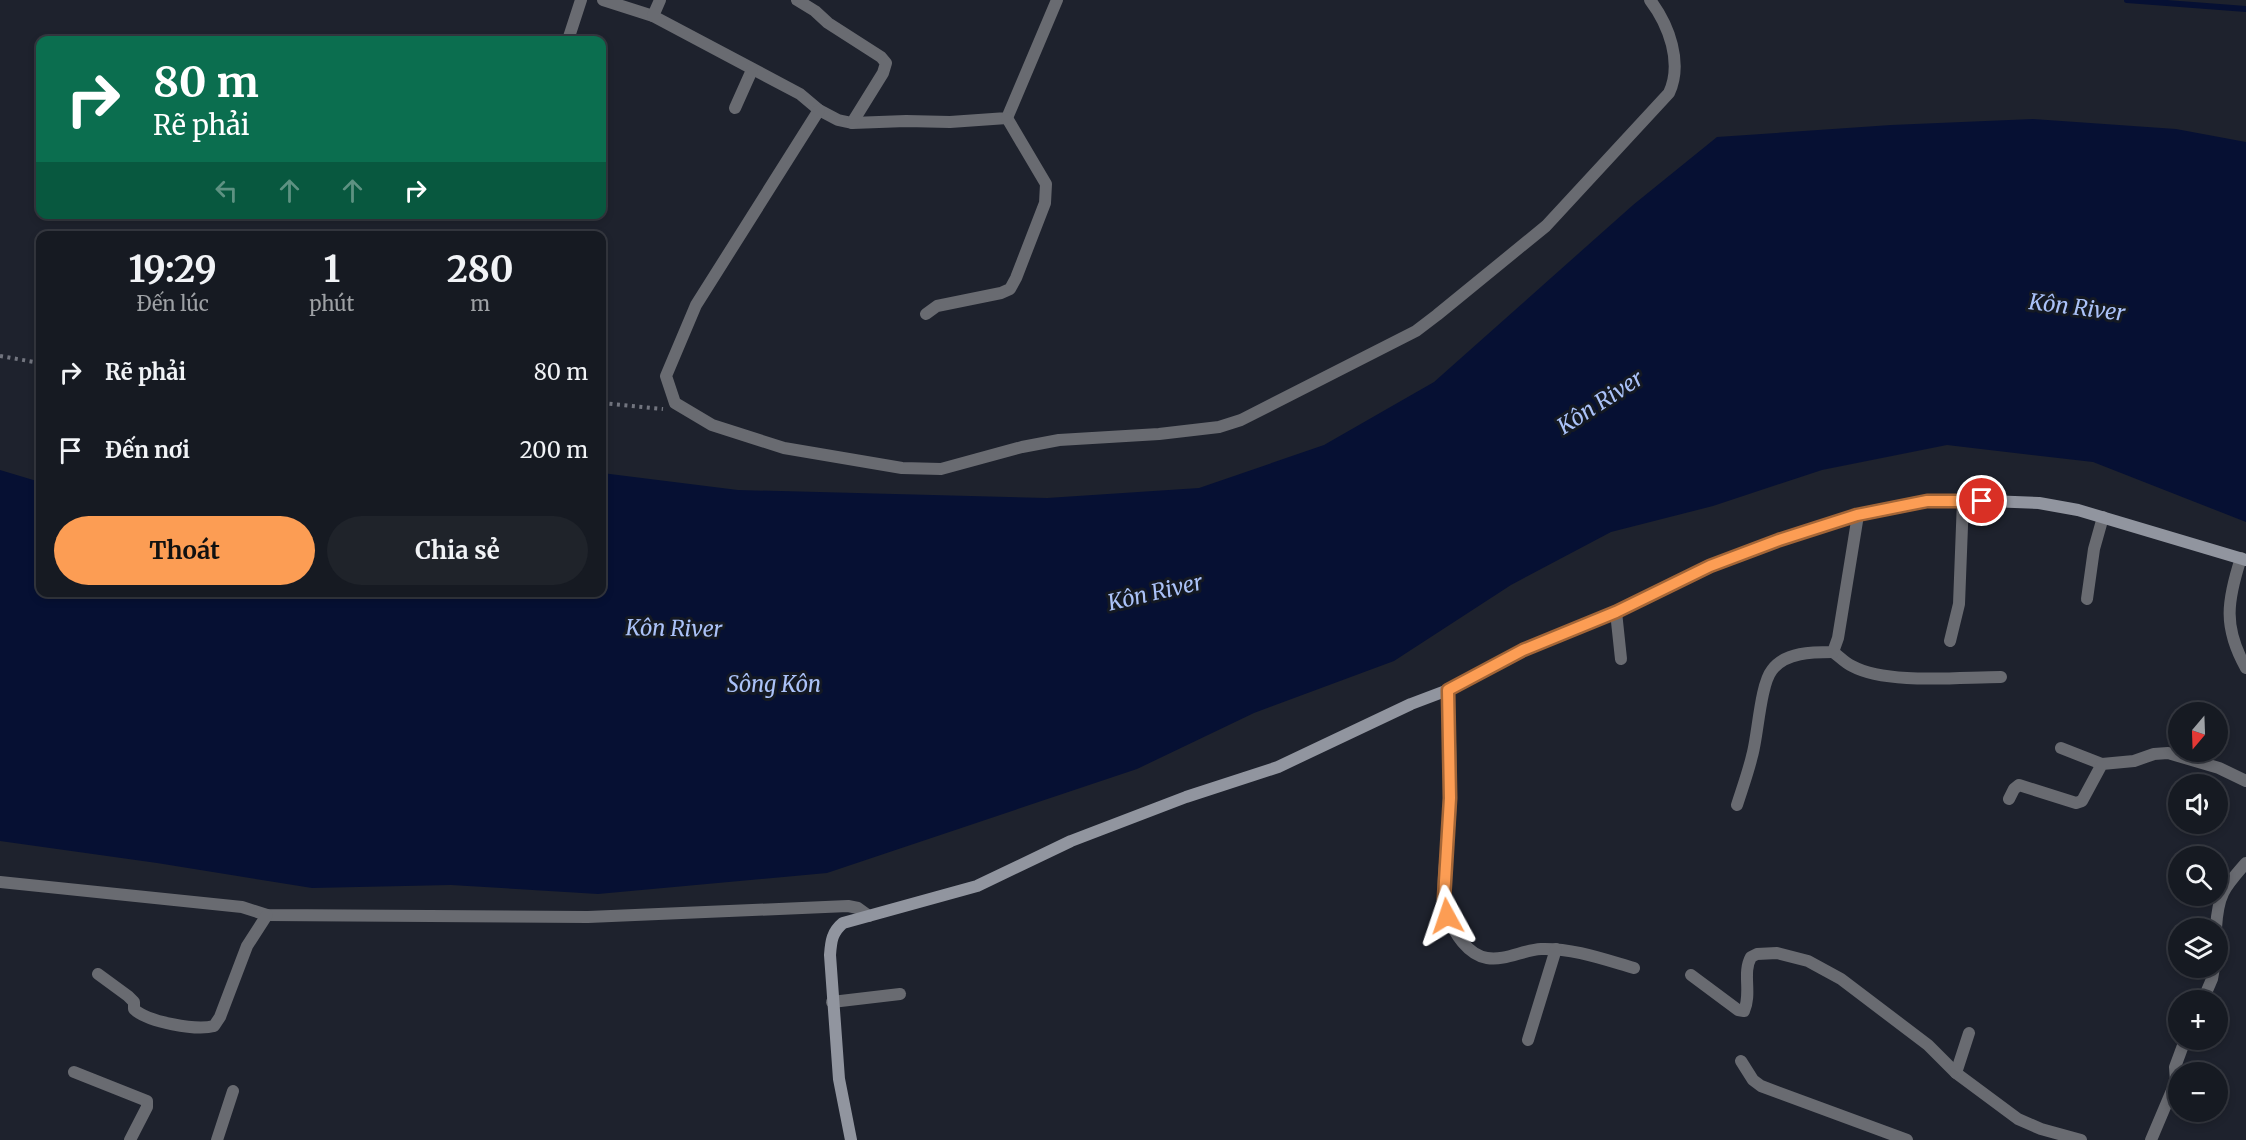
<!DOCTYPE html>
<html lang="vi">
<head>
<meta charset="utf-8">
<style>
	:root { --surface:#161a22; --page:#1f232a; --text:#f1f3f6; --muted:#9ea1a5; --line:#353840; --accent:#fc9d54 }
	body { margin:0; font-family:Merriweather,serif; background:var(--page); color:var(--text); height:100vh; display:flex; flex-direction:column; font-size:22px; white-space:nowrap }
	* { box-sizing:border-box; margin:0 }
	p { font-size:20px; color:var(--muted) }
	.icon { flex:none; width:33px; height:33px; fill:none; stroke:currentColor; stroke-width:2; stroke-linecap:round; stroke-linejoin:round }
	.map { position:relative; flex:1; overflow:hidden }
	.drawer { position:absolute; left:36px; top:231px; width:570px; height:366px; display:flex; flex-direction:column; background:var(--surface); border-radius:12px; box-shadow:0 3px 9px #0003,0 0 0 2px var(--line) }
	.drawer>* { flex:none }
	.top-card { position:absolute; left:36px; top:36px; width:570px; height:183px; border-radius:12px; box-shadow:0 3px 9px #0003,0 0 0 2px var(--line); background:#0b6e4f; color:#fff; overflow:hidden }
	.needle { width:39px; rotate:199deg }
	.buttons { position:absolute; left:2168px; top:702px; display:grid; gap:12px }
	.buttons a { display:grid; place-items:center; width:60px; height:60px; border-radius:50%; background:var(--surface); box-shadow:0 3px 9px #0003,0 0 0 2px var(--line); font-size:30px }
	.pin { position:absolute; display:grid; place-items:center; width:51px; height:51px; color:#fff; margin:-26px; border:3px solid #fff; border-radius:50%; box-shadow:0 2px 6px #0007 }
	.me { position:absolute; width:66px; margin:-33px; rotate:355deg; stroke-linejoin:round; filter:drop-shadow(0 0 4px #0008) }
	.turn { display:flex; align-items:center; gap:21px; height:126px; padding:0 18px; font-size:27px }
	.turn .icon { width:78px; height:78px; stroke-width:2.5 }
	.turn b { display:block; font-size:42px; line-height:51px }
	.lanes { display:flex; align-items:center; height:57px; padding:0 18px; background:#0003; justify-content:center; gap:30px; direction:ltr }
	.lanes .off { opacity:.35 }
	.eta { display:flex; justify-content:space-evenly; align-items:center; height:102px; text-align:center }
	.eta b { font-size:36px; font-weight:700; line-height:42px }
	.cta { display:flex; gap:12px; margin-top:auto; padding:12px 18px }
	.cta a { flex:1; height:69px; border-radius:36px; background:var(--accent); color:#111; font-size:24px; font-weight:700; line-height:69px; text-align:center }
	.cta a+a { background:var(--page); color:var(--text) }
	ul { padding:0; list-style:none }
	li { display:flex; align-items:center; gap:18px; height:78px; padding:0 18px }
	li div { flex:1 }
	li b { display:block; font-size:22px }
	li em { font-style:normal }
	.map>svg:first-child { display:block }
	.water { fill:#061033 }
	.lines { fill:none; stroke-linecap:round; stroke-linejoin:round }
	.stream { stroke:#061033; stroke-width:6 }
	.path { stroke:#72757f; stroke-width:4; stroke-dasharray:3 4.5; stroke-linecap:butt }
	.street { stroke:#696b71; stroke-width:12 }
	.secondary { stroke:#91959f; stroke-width:12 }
	.route-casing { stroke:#a46637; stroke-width:15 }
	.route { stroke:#fc9d54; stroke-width:10 }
	.labels { text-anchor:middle; stroke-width:6; stroke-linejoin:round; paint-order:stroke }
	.water-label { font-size:22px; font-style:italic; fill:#abc2f8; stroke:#141923 }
</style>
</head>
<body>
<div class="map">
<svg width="2246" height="1140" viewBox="0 0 2246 1140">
	<rect width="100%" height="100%" fill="#1e222d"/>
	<!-- water -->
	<path class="water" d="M2033,119L2176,129L2246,142V522L2093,462L1947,445L1822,470L1713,506L1611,532L1511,585L1394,661L1254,713L1137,769L827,873L598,894L451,885L312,888L157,863L0,841V470L40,482V592H602V473L738,490L1047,498L1199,488L1324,445L1434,382L1633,205L1717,137L1891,125Z"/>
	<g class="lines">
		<!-- stream -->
		<path class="stream" d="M2127,0L2246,9"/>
		<!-- path -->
		<g class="path">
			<path d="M0,356L40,363"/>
			<path d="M602,403L663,409"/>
		</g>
		<!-- street -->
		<g class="street">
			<path d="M603,0L653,16"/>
			<path d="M660,0L653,16L800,94L819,110L838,120L852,123L906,121L950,122L1007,118L1057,0"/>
			<path d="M797,0L815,11L828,23L881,57L886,63L883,73L852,123"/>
			<path d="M568,40L581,0"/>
			<path d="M735,108L752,70"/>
			<path d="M819,110L696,305L666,376L675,403L712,425L784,448L902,468L941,469L1022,447L1059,440L1159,434L1219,427L1241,420L1416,331L1437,315L1546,226L1669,93C1683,63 1669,25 1650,0"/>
			<path d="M926,314L937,306L1001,293L1010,289L1016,278L1045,203L1046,184L1007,118"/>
			<path d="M2241,558C2227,601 2223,627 2246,668"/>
			<path d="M2087,599L2094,549L2103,517"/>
			<path d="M1616,612L1621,659"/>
			<path d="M1950,641L1959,604L1963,500"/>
			<path d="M1833,652C1839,656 1845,663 1852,666C1887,685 1960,677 2001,677"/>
			<path d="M1448,690C1450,732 1452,775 1450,817C1448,844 1438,893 1448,917C1454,933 1468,955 1487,958C1505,961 1523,950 1541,949C1573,948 1603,959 1634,968"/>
			<path d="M2061,748L2102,764"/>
			<path d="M2009,799L2014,789L2019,785L2076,803L2082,801L2102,764L2134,761L2154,754L2168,753L2219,768L2246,781"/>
			<path d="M1737,805C1742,789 1748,773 1752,756C1758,736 1760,685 1772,670C1785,652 1813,652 1833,652L1838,638L1858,515"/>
			<path d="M0,882L242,907L267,915L588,917L848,906L858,908L869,916"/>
			<path d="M2216,928C2218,894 2224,888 2246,863"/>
			<path d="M98,974L128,996L134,1002V1009C147,1022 197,1031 214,1026L220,1017L247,946L267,915"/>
			<path d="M1691,975L1738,1010L1744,1011C1752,993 1742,973 1751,957L1757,954L1777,953L1808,961L1841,979L1928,1045L1956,1073L2018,1119L2041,1129L2081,1140"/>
			<path d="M2203,1000L2212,979L2214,968"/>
			<path d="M832,1002L900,994"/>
			<path d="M1528,1040L1556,949"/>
			<path d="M1741,1061L1753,1080L1761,1086L1907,1140"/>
			<path d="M74,1072L147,1101V1107L130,1140"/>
			<path d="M1956,1073L1969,1033"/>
			<path d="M217,1140L233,1091"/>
			<path d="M2151,1140L2176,1081L2175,1067L2185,1040"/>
		</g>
		<!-- secondary -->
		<path class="secondary" d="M851,1140L839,1079L830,955C831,941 832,932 843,923L977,886L1071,841L1186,797L1278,767L1411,704L1448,690L1523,650L1616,612L1710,566L1779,540L1858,515L1927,501L1963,500L2039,503L2078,510L2246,560"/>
	</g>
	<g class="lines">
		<defs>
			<path id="route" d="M1447,916L1444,898L1450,798L1448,690L1523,650L1616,612L1710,566L1779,540L1857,515L1927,501H1982"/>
		</defs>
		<!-- route casing -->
		<use href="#route" class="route-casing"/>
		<!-- route -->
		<use href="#route" class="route"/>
	</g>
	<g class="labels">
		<!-- water labels -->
		<g class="water-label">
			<text transform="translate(2077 307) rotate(7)" y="8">Kôn River</text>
			<text transform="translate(1600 402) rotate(-33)" y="8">Kôn River</text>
			<text transform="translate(1155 592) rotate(-13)" y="8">Kôn River</text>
			<text transform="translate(674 628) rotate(1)" y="8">Kôn River</text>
			<text x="774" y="692">Sông Kôn</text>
		</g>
	</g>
</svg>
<div class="buttons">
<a><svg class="needle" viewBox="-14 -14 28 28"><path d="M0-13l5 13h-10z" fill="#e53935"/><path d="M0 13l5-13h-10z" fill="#9ea1a5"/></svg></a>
<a><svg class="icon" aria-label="sound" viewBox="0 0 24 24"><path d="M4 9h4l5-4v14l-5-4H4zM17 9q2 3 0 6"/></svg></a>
<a><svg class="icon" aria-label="search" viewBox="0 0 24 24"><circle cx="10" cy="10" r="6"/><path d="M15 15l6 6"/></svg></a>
<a><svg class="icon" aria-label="layers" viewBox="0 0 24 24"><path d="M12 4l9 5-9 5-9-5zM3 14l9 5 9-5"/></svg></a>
<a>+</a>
<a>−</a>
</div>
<div class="pin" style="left:1982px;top:501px;background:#d93025"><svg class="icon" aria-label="arrive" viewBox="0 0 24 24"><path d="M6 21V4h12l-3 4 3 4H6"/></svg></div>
<svg class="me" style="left:1447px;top:916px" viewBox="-20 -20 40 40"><path d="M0-17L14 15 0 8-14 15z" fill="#fc9d54" stroke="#fff" stroke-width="4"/></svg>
<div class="top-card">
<div class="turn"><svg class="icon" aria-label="right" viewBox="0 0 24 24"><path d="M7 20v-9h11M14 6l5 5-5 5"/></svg><div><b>80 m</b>Rẽ phải</div></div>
<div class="lanes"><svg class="icon off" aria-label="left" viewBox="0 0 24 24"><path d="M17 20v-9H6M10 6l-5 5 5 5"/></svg><svg class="icon off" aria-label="ahead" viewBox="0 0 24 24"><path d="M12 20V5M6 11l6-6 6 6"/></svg><svg class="icon off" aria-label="ahead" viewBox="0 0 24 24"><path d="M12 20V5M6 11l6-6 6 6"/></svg><svg class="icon" aria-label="right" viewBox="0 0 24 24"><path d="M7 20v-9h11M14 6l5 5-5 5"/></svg></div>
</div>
<section class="drawer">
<div class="eta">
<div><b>19:29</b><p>Đến lúc</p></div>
<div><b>1</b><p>phút</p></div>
<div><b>280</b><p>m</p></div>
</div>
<ul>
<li><svg class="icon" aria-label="right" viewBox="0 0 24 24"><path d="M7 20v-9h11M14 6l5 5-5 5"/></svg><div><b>Rẽ phải</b></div><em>80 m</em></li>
<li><svg class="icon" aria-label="arrive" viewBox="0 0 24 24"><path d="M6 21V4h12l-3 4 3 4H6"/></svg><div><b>Đến nơi</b></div><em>200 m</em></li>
</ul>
<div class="cta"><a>Thoát</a><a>Chia sẻ</a></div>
</section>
</div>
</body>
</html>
